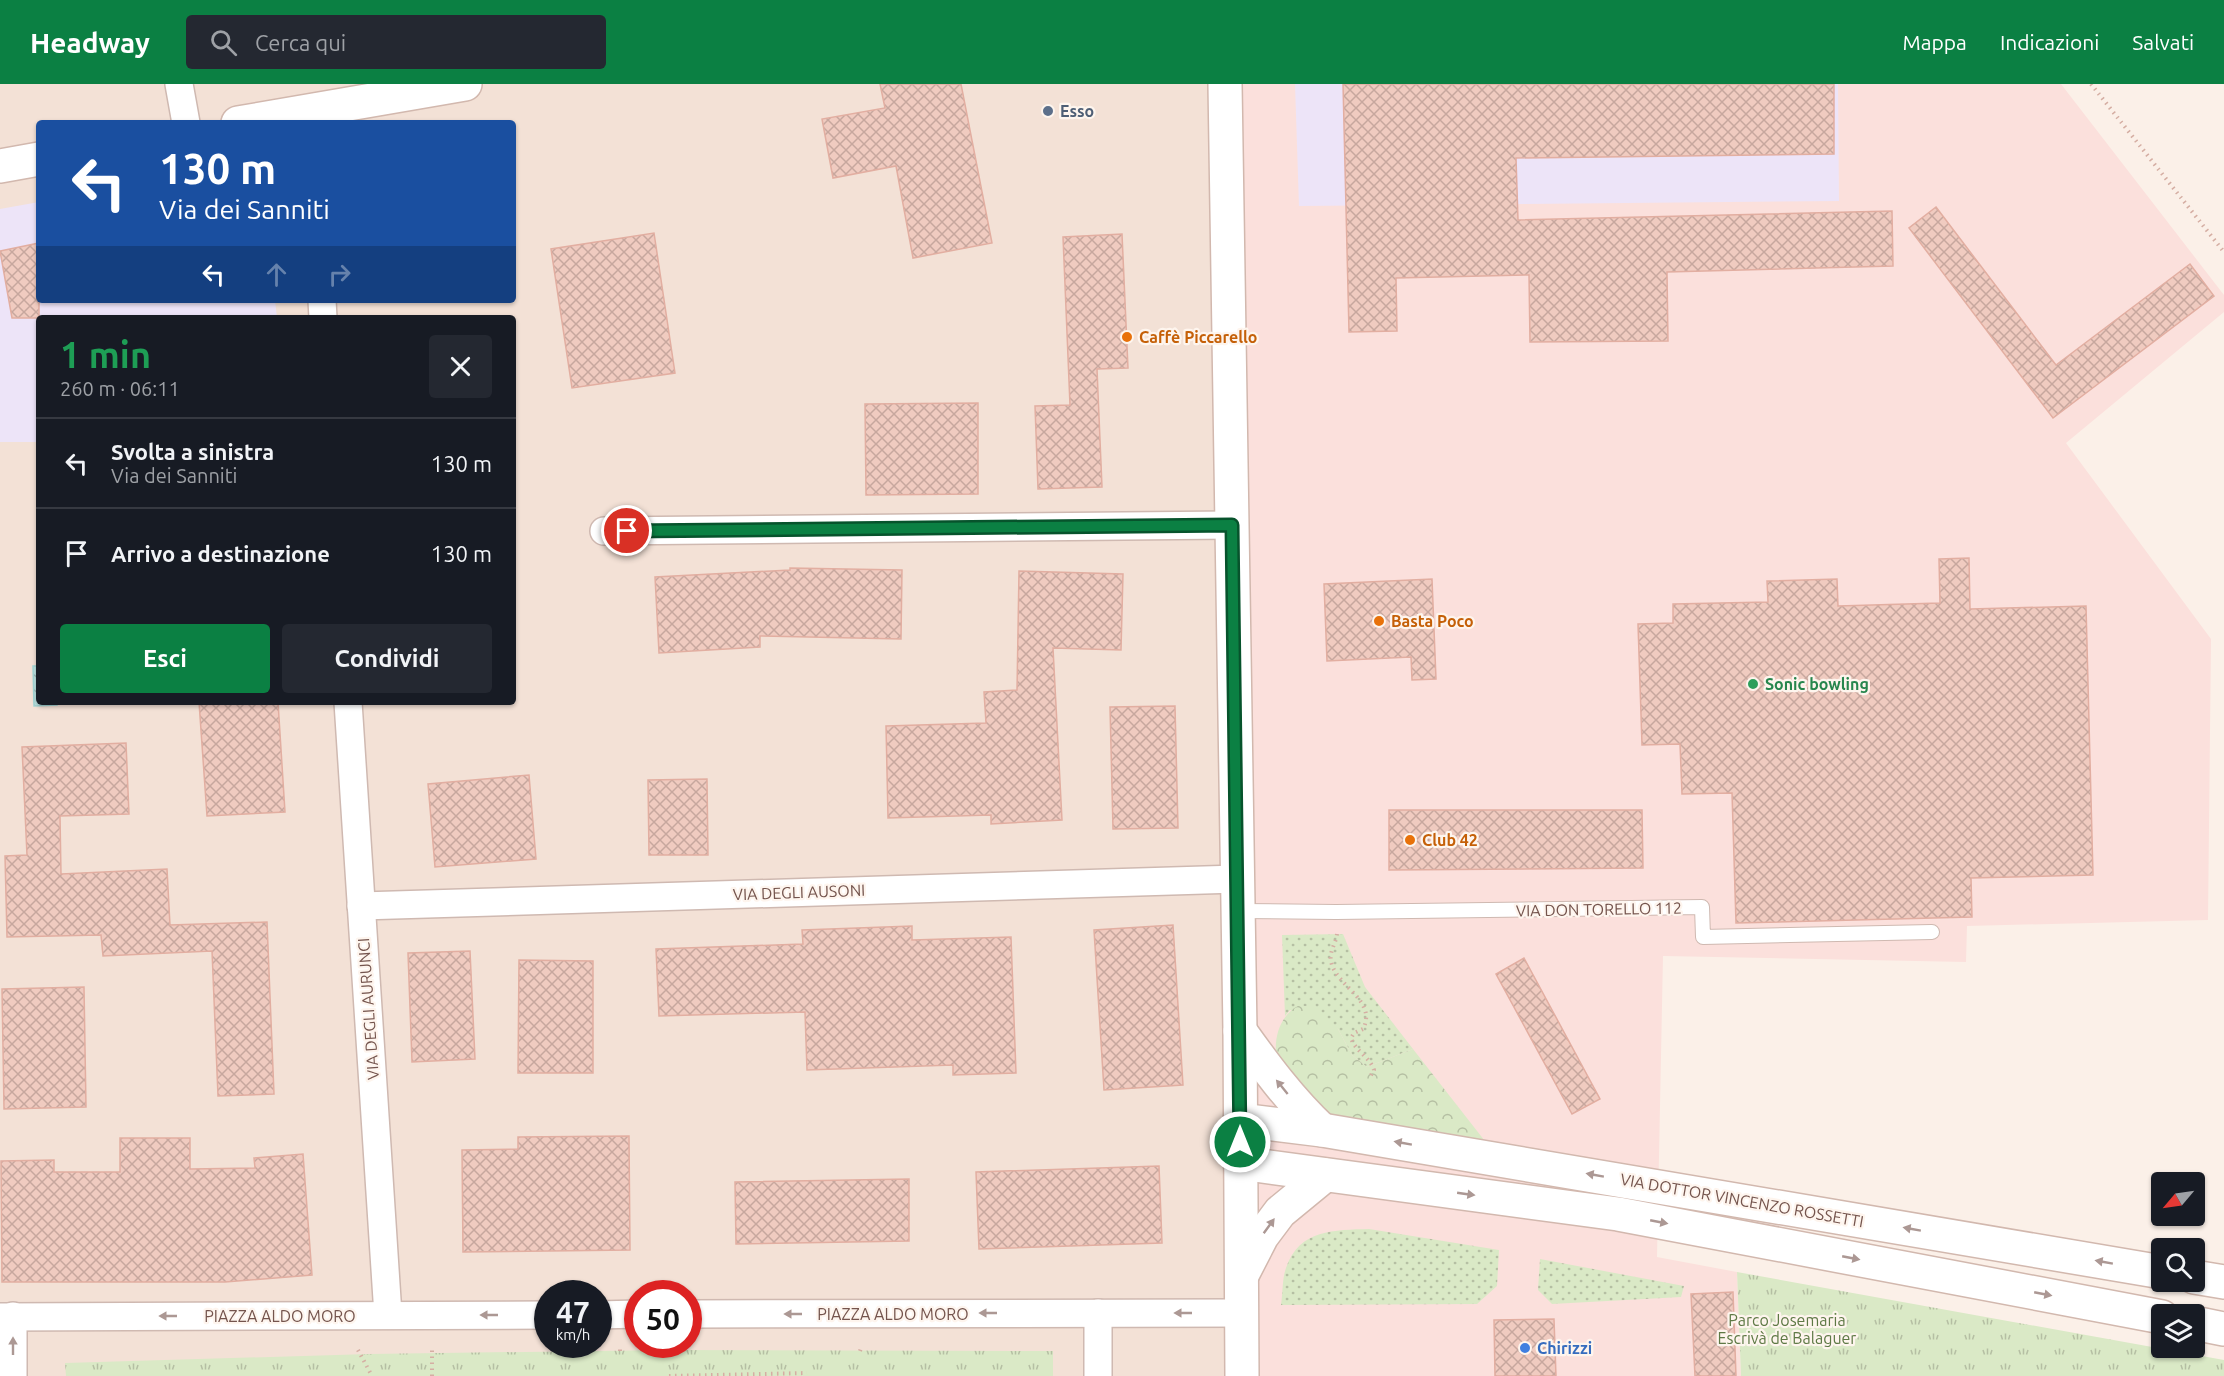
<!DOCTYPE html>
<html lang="it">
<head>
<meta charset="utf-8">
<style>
	:root { --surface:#171b24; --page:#242831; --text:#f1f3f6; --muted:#9ea1a6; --line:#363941; --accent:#0b8043 }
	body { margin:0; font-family:Ubuntu,sans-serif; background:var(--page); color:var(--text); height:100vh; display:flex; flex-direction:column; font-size:22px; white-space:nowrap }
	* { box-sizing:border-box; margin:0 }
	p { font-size:20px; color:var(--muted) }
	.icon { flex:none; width:33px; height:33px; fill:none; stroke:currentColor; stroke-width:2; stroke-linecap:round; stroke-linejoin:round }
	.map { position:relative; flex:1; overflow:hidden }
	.sheet { position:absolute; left:36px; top:231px; width:480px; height:390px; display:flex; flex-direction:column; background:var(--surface); border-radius:6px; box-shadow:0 2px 4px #0004 }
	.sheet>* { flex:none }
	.guide { position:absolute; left:36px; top:36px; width:480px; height:183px; border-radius:6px; box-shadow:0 2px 4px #0004; background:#1a4fa0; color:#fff; overflow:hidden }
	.needle { width:39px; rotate:241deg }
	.fabs { position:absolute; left:2151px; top:1088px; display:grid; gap:12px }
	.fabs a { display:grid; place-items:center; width:54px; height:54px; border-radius:6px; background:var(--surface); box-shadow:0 2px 4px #0004; font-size:30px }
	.speed { position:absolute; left:534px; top:1196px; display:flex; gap:12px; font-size:30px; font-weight:700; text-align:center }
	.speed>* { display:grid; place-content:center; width:78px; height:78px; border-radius:50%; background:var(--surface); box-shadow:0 2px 4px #0004; line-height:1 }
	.speed small { font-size:15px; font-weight:400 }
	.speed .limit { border:9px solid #d22; background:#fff; color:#111 }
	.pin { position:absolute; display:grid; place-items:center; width:51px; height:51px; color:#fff; margin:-26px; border:3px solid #fff; border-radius:50%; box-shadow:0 2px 6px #0007 }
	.me { position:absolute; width:66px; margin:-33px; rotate:0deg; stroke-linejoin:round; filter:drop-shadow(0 0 4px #0008) }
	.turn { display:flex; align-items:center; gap:21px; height:126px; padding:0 24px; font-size:27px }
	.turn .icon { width:78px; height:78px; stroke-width:2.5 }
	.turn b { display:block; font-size:42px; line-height:51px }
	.lanes { display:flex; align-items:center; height:57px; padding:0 24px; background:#0003; justify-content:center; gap:30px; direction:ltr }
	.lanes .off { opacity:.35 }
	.round { display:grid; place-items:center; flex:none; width:63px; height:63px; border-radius:6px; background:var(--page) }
	.summary { display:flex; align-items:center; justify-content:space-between; height:102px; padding:0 24px }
	h1 { font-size:36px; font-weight:600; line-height:45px; color:#1e9e55 }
	.cta { display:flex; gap:12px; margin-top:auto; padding:12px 24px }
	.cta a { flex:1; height:69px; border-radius:6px; background:var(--accent); color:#fff; font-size:24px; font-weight:600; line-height:69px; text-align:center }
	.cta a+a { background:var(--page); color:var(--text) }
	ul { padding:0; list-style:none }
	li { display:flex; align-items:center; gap:18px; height:90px; padding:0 24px; border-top:2px solid var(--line) }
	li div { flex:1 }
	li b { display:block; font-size:22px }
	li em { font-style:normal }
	header { display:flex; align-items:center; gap:36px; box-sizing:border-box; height:84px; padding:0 30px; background:var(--accent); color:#fff }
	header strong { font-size:28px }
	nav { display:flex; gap:33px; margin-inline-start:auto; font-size:21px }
	.search { width:420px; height:54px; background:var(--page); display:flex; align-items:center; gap:15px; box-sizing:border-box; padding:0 21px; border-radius:6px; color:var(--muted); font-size:22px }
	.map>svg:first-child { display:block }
	.residential { fill:#f3e1d6; fill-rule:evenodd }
	.commercial { fill:#fbe0dc }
	.education { fill:#ede4f8 }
	.grass { fill:url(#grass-dots) }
	.forest { fill:url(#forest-crowns) }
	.park { fill:url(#park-tufts) }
	.water { fill:url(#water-waves); stroke:#a3d6d5; stroke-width:1.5 }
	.building { fill:url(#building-cross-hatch); stroke:#e2aea1; stroke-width:1.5 }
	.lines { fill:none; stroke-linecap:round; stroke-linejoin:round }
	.lane-casing { stroke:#cfb9b1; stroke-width:16 }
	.street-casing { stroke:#cfb9b1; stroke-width:30 }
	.secondary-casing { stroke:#d2b8ae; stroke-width:36 }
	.path { stroke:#d5aea3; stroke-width:4; stroke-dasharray:1.5 4.5; stroke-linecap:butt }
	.lane { stroke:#fff; stroke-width:14 }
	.street { stroke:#fff; stroke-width:27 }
	.secondary { stroke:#fff; stroke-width:33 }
	.oneway { fill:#ac9894 }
	.route-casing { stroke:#07532c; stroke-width:15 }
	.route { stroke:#0b8043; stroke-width:10 }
	.service-dot { fill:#5c6f8a; stroke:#fef5ee; stroke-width:2 }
	.food-dot { fill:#e8710a; stroke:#fef5ee; stroke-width:2 }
	.leisure-dot { fill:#2e9e5b; stroke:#fef5ee; stroke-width:2 }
	.shop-dot { fill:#3f7fe0; stroke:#fef5ee; stroke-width:2 }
	.labels { text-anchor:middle; stroke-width:4.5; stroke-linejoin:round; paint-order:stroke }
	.service-label { font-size:16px; font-weight:bold; fill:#4e5e75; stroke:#fef5ee; text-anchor:start }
	.food-label { font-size:16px; font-weight:bold; fill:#c56008; stroke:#fef5ee; text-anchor:start }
	.leisure-label { font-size:16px; font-weight:bold; fill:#27864d; stroke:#fef5ee; text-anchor:start }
	.street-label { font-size:16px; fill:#74544d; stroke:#fef5ee }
	.park-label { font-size:16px; fill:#5e7945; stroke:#fef5ee }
	.shop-label { font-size:16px; font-weight:bold; fill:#366cbe; stroke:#fef5ee; text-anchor:start }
</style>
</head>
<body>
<header>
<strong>Headway</strong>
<div class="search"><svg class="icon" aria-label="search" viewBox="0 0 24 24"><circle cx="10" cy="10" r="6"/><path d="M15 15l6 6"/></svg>Cerca qui</div>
<nav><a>Mappa</a><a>Indicazioni</a><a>Salvati</a></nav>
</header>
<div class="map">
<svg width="2224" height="1292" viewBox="0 0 2224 1292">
	<defs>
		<pattern id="grass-dots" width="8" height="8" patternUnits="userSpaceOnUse" patternTransform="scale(1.5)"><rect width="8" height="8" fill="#dae9c6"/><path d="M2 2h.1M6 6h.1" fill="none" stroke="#b5bfa3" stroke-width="1.8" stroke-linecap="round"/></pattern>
		<pattern id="forest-crowns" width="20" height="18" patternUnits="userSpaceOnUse" patternTransform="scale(1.5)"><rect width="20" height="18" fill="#dae9c6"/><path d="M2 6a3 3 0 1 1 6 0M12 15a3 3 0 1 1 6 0" fill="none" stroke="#b5bfa3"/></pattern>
		<pattern id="park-tufts" width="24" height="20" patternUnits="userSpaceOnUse" patternTransform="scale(1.5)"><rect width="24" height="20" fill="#dae9c6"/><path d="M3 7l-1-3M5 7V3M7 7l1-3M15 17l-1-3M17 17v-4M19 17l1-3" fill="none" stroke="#b5bfa3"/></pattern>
		<pattern id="water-waves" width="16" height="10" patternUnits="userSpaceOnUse" patternTransform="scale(1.5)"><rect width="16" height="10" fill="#bde4e3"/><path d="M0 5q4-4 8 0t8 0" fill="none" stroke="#9ebbba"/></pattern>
		<pattern id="building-cross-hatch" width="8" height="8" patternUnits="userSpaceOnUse" patternTransform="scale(1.5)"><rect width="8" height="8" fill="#f0cbc0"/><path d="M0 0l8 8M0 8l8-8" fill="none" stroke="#c7a79e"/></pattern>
	</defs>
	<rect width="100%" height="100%" fill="#fbf0e8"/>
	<!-- residential -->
	<path class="residential" d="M0,0H1233L1254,1292H0ZM39,39H513V216H39ZM39,234H513V618H39ZM548,1209H598V1260H548ZM638,1209H688V1260H638Z"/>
	<!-- commercial -->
	<path class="commercial" d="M1233,0H2061L2224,211V228L2066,359L2211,555L2208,836L1967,842L1966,878L1663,872L1657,1173L1737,1188L1741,1292H1254Z"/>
	<!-- education -->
	<g class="education">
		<path d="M1295,0H1838L1839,117L1299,122Z"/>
		<path d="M39,118V216H275L277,234H39V358H0V125Z"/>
	</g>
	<!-- grass -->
	<g class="grass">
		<path d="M1343,850L1365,903L1413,965L1367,983L1352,971L1338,945L1290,926L1285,932L1282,851Z"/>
		<path d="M1369,1145L1499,1166L1497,1202L1477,1220L1281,1221C1283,1209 1282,1195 1286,1184C1299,1145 1335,1146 1369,1145Z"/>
		<path d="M1540,1175L1684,1202L1681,1213L1552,1220L1538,1206Z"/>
	</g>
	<!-- forest -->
	<path class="forest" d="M1298,922H1306L1323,931L1338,945L1352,971L1367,983L1413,965L1488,1061L1322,1043C1313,1030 1282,992 1278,980C1272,960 1278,932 1298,922Z"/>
	<!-- park -->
	<g class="park">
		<path d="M1737,1188L2224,1276V1292H1741Z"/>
		<path d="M669,1266L1053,1267V1292H66L65,1279L369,1270Z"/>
	</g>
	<!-- water -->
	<path class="water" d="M33,582H39V618H57V621L34,622Z"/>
	<!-- building -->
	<g class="building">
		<path d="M880,0H961L992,159L913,174L896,82L833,94L822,35L885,24Z"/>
		<path d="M1343,0H1834V70L1516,74L1518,136L1892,127L1893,182L1667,188L1668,257L1530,258L1529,191L1396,194L1397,247L1349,248Z"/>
		<path d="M1936,123L2056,281L2190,180L2214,212L2053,334L1909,144Z"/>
		<path d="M654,149L675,289L572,304L551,165Z"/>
		<path d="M1122,150L1128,284L1097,285L1102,403L1038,405L1035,322L1070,321L1063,153Z"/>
		<path d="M39,159V234H12L0,167Z"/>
		<path d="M978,319V410L866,411L865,320Z"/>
		<path d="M1969,474L1970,525L2086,522L2093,791L1971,794L1972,833L1736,839L1732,709L1682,710L1680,660L1642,661L1638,540L1673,539V520L1768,518L1767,497L1837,495L1838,522L1940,519L1939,475Z"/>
		<path d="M790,484L902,486L901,555L760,552V563L659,569L655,493L790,486Z"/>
		<path d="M1019,487L1123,490L1121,566L1053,564L1062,736L991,740V731L888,734L886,642L986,639L984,608L1017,606Z"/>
		<path d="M1432,495L1436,595L1412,596L1411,573L1327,577L1324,500Z"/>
		<path d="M199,618H278L285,728L207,732Z"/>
		<path d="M1175,622L1178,744L1113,745L1110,623Z"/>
		<path d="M126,659L129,730L60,732L61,790L167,785L170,841L267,838L274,1010L218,1012L212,867L103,872L101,851L7,853L5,772L27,771L22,663Z"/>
		<path d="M529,691L536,775L435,783L428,700Z"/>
		<path d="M707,695L708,771H649L648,696Z"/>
		<path d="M1389,726H1642L1643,784L1389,786Z"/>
		<path d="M1173,841L1183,1001L1104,1006L1094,846Z"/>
		<path d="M912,842V856L1011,853L1016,989L953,991V981L807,986L805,928L659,932L656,865L803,860L802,846Z"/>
		<path d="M470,867L475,975L412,978L408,869Z"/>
		<path d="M1524,874L1600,1015L1572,1030L1496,890Z"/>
		<path d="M519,876L593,877V989H518Z"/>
		<path d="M84,903L86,1023L4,1025L2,905Z"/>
		<path d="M629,1052L630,1166L463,1168L462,1066L518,1065V1053Z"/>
		<path d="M120,1054H190V1085L255,1084L254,1074L303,1070L312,1191L225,1198H2L1,1077L54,1076V1088H120Z"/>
		<path d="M1159,1082L1162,1159L979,1165L976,1088Z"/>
		<path d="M909,1095V1157L736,1160L735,1098Z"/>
		<path d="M1733,1208L1736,1292H1695L1691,1210Z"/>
		<path d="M1554,1235L1556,1292H1495L1494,1236Z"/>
	</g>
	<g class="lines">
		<defs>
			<path id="lane" d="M1238,827L1336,828L1702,823L1703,853L1932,848"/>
			<g id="street">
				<path d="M179,0L186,39"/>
				<path d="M322,216L323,234"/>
				<path d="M604,447L1232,441"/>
				<path d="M348,618L388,1231"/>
				<path d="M361,822L1237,795"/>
				<path d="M1098,1229V1292"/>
				<path d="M688,1230L1241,1229"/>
				<path d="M598,1231L638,1230"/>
				<path d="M13,1232V1292"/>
				<path d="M0,1233L548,1231"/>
			</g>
			<g id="secondary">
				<path d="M1225,0L1240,947L1242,1292"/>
				<path d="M238,39L465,0"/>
				<path d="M0,82L39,75"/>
				<path d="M1240,947C1265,982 1290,1016 1322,1046"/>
				<path d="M1240,1036L1322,1046L2162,1188"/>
				<path d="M1240,1079L1618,1130L2162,1233"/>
				<path d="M1243,1189L1262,1152L1280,1128L1325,1091"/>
				<path d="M2194,1193L2224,1198"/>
				<path d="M2194,1239L2224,1245"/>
			</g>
		</defs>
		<!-- lane casing -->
		<use href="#lane" class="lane-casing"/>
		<!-- street casing -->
		<use href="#street" class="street-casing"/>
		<!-- secondary casing -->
		<use href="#secondary" class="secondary-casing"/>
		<!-- path -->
		<g class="path">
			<path d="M2091,0L2224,168"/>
			<path d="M1337,850C1336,859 1329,868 1331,877C1335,902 1378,916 1363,945L1354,949L1351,954C1355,967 1370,973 1374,986L1370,993"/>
			<path d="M358,1266L372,1292"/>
			<path d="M620,1267V1265"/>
			<path d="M860,1267L861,1264"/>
			<path d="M432,1292V1266"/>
			<path d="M669,1292L807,1289"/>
		</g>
		<!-- lane -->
		<use href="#lane" class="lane"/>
		<!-- street -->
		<use href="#street" class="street"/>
		<!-- secondary -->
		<use href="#secondary" class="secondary"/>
	</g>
	<!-- one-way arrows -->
	<defs><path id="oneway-solid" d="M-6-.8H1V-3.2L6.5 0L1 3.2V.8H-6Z" transform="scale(1.5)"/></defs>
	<g class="oneway">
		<use href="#oneway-solid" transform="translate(1282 1003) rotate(-129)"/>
		<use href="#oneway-solid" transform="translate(1403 1059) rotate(-170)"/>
		<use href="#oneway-solid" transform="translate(1595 1091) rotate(-170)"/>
		<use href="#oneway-solid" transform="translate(1466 1110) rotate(8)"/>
		<use href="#oneway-solid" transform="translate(1659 1138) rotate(11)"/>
		<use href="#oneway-solid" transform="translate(1269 1142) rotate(-54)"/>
		<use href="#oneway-solid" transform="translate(1912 1145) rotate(-170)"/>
		<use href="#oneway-solid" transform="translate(1851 1174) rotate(11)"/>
		<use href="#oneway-solid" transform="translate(2104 1178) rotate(-170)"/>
		<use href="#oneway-solid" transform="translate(2043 1210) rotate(11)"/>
		<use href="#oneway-solid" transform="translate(988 1229) rotate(180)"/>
		<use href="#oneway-solid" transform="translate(1183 1229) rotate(180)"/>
		<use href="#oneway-solid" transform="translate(793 1230) rotate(180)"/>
		<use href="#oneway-solid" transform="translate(489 1231) rotate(180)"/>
		<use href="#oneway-solid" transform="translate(168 1232) rotate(180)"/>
		<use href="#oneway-solid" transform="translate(13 1262) rotate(-90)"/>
	</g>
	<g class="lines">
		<defs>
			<path id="route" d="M627,447L1232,441L1240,1058"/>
		</defs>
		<!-- route casing -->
		<use href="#route" class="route-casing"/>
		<!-- route -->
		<use href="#route" class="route"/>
	</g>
	<!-- markers -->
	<circle class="service-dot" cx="1048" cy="27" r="6"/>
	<g class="food-dot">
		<circle cx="1127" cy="253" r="6"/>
		<circle cx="1379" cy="537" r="6"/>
		<circle cx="1410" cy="756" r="6"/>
	</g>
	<circle class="leisure-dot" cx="1753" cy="600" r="6"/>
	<circle class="shop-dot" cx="1525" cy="1264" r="6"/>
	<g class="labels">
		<!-- service labels -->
		<g class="service-label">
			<text x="1060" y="33">Esso</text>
		</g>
		<!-- food labels -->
		<g class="food-label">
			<text x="1139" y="259">Caffè Piccarello</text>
			<text x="1391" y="543">Basta Poco</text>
			<text x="1422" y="762">Club 42</text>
		</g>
		<!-- leisure labels -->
		<g class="leisure-label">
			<text x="1765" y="606">Sonic bowling</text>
		</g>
		<!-- street labels -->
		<g class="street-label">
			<text transform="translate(799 808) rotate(-2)" y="6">VIA DEGLI AUSONI</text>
			<text transform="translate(1599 825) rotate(-1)" y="6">VIA DON TORELLO 112</text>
			<text transform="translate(368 925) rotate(-94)" y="6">VIA DEGLI AURUNCI</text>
			<text transform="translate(1742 1116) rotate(10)" y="6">VIA DOTTOR VINCENZO ROSSETTI</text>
			<text x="893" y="1236">PIAZZA ALDO MORO</text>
			<text x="280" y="1238">PIAZZA ALDO MORO</text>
		</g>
		<!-- park labels -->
		<g class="park-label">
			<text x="1787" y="1242">Parco Josemaria<tspan x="1787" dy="18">Escrivà de Balaguer</tspan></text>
		</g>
		<!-- shop labels -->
		<g class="shop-label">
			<text x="1537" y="1270">Chirizzi</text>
		</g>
	</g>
</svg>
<div class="fabs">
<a><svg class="needle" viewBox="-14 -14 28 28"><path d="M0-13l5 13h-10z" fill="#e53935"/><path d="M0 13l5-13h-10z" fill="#9ea1a6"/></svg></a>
<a><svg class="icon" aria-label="search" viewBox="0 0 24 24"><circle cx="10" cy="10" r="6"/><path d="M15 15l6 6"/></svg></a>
<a><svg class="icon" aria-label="layers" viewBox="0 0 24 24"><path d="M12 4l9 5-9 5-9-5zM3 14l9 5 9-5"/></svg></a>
</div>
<div class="speed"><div>47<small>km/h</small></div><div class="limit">50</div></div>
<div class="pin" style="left:627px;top:447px;background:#d93025"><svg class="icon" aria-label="arrive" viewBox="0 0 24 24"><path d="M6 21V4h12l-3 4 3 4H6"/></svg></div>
<svg class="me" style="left:1240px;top:1058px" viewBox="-20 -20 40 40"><circle r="17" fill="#0b8043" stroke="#fff" stroke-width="3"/><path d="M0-11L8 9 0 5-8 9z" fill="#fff"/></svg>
<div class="guide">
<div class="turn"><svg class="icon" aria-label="left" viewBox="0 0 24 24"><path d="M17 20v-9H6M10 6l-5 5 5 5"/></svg><div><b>130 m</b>Via dei Sanniti</div></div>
<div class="lanes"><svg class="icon" aria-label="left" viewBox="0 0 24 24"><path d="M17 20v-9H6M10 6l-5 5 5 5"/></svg><svg class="icon off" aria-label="ahead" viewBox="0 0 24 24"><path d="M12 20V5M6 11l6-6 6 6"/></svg><svg class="icon off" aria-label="right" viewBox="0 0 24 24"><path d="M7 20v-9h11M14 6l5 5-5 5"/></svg></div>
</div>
<section class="sheet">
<div class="summary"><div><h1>1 min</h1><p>260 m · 06:11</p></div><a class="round"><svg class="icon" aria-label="close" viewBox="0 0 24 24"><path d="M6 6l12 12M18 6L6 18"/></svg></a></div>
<ul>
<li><svg class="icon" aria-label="left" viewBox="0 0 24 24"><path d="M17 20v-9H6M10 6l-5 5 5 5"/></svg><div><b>Svolta a sinistra</b><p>Via dei Sanniti</p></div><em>130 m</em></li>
<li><svg class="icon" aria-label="arrive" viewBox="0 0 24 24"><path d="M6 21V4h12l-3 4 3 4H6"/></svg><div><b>Arrivo a destinazione</b></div><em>130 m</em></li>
</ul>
<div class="cta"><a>Esci</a><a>Condividi</a></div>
</section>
</div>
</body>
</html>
